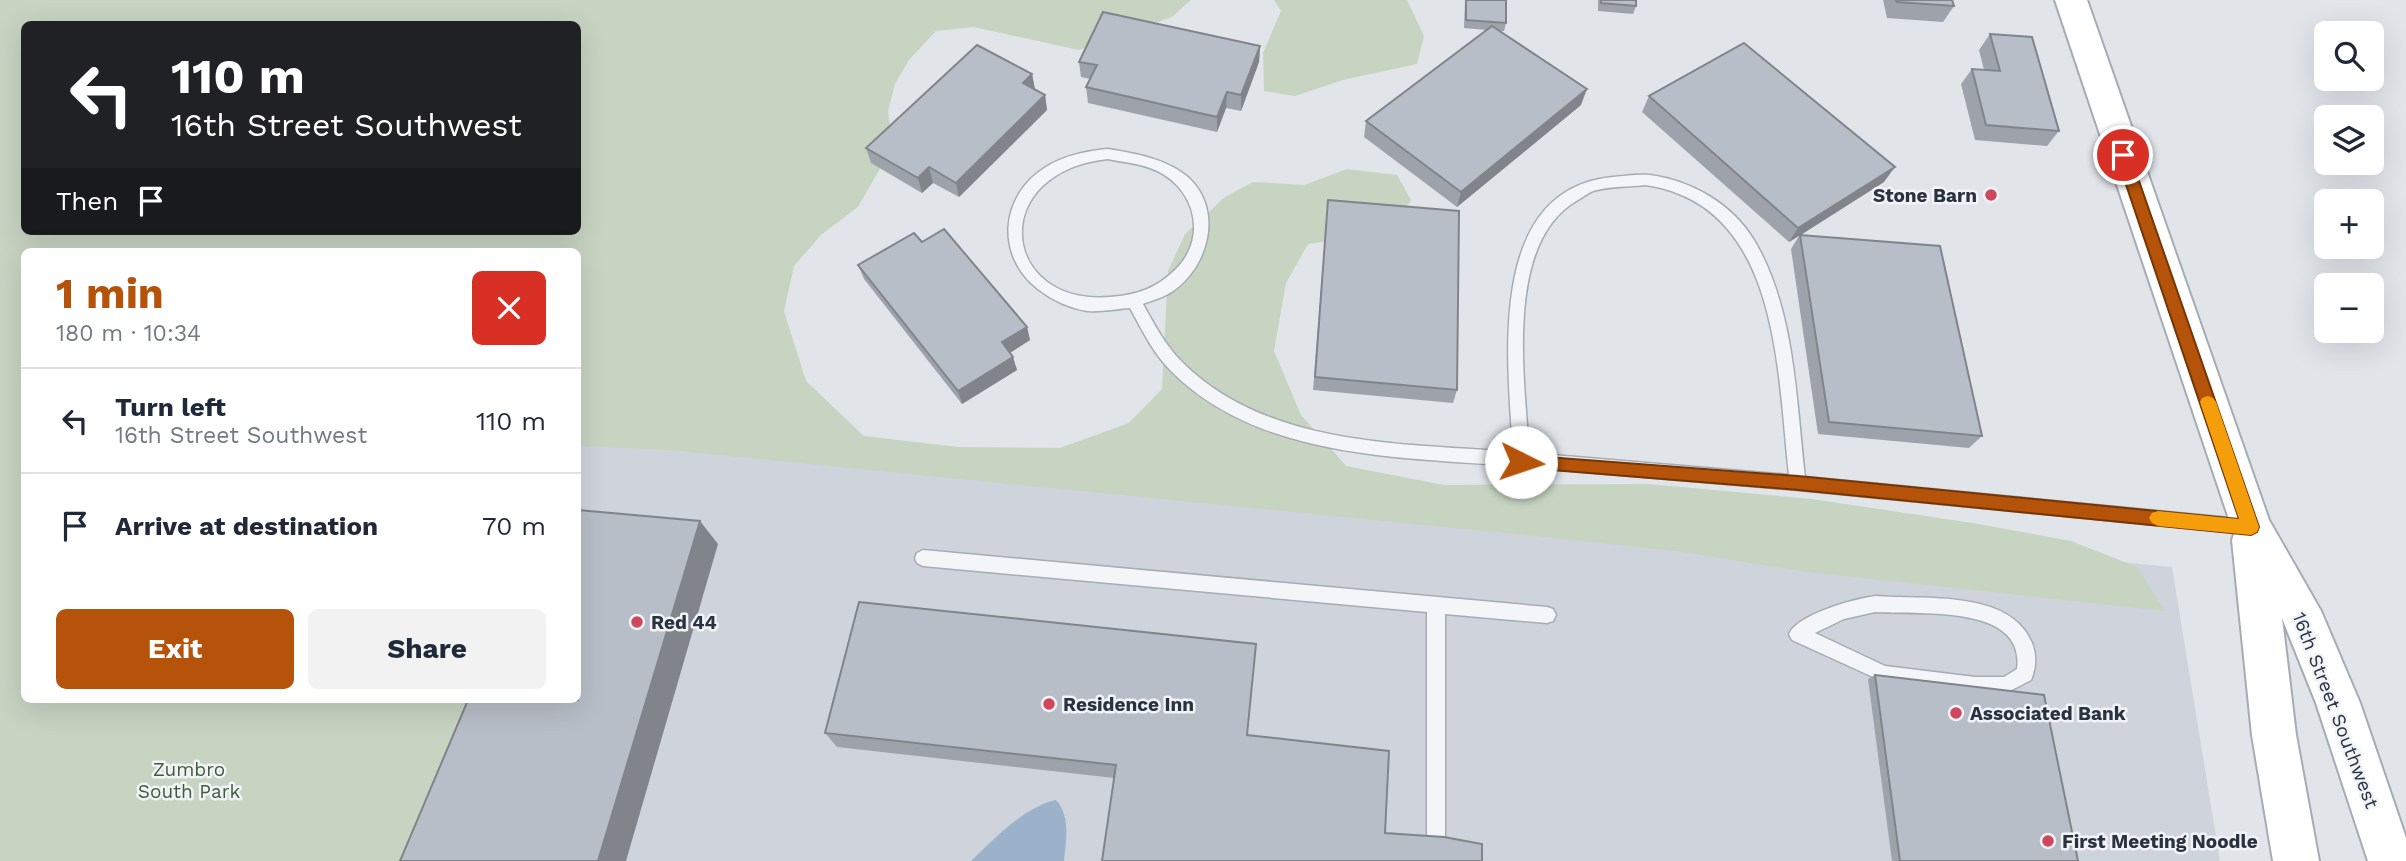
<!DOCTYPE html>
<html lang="en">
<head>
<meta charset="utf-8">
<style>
	:root { --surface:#fff; --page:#f2f2f3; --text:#1f2937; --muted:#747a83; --line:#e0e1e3; --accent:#b45309 }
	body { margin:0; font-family:"Work Sans",sans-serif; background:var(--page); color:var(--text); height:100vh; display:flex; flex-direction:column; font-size:26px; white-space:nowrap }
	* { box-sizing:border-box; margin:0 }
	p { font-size:23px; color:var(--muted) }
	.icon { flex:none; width:38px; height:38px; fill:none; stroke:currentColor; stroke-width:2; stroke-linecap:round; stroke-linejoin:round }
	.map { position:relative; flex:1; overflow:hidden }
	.sheet { position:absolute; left:21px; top:248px; width:560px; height:455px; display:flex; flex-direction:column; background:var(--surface); border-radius:10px; box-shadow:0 7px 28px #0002 }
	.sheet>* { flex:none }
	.hud { position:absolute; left:21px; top:21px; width:560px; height:214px; border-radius:10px; box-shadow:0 7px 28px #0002; background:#202124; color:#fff; overflow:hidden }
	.fabs { position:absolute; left:2314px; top:21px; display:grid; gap:14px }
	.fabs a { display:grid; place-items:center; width:70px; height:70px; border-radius:10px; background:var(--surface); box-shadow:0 7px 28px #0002; font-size:35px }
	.pin { position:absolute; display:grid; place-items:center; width:60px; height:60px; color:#fff; margin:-30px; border:4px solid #fff; border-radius:50%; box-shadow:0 2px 7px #0007 }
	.me { position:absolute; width:77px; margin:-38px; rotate:94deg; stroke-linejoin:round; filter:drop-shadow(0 0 5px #0008) }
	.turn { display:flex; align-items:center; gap:24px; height:147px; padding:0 35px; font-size:32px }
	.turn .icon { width:91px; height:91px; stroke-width:2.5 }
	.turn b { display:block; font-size:49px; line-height:60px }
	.then { display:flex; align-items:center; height:66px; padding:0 35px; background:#0003; gap:14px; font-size:26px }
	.round { display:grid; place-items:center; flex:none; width:74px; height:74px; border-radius:10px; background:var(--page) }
	.overview { display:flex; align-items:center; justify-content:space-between; height:119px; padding:0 35px }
	h1 { font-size:42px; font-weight:700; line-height:52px; color:var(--accent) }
	.cta { display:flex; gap:14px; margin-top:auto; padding:14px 35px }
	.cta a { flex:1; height:80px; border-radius:10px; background:var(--accent); color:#fff; font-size:28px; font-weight:700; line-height:80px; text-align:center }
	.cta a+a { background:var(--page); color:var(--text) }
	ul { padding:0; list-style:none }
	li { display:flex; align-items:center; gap:21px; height:105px; padding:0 35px; border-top:2px solid var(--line) }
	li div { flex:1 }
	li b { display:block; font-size:26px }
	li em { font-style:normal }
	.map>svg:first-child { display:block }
	.built { fill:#cfd4dc }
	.green { fill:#c7d4c2; fill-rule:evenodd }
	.water { fill:#9cb2ca }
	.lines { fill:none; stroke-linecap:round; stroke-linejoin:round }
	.service-casing { stroke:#a6acb4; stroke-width:3 }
	.secondary-casing { stroke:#a6acb4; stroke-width:4 }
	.service { fill:#f4f5f8; fill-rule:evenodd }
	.secondary { fill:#fff; fill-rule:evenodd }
	.wall { fill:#9ea3ab }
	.shaded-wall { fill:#81858b }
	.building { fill:#b8bec7; stroke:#81858b; stroke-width:2 }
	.route { fill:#b45309; stroke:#753606; stroke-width:2 }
	.slow { fill:#f59e0b }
	.poi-dot { fill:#ce475c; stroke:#f1f3f7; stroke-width:2.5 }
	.labels { text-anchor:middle; stroke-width:5; stroke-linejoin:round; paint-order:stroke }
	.poi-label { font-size:19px; font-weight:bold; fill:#293241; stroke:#f1f3f7; text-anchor:start }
	.street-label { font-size:19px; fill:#293241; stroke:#f1f3f7 }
	.park-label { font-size:19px; fill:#3e5d37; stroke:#f1f3f7 }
</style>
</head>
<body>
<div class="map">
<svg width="2406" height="861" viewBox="0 0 2406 861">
	<rect width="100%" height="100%" fill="#e1e5ea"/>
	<!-- built -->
	<path class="built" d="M590,415L2172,567L2220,861H411L578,700V446Z"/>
	<!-- green -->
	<g class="green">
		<path d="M0,0H1191L1172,17L1079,50L974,27L936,31L909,60L895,84L888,111L892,140L882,165L858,207L821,235L794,266L784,311L806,381L864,436L958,447L1060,448L1129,423L1162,389L1168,271L1185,234L1225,197L1253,182L1304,185L1347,169L1397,175L1411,200L1396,222L1357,237L1308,244L1286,283L1274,351L1301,415L1346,466L1444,485L1648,484L1812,499L1979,524L2071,541L2137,567L2165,611L1800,571L1683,552L1544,537L668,450L578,446V252H24V700H475L411,861H0ZM24,24H578V231H24Z"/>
		<path d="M1274,0H1407L1424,36L1417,64L1343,80L1295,96L1264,91L1263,53L1281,11Z"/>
	</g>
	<!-- water -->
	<path class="water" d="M1056,800C1071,817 1066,840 1064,861H971C995,838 1024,807 1056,800Z"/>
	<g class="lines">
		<defs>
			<g id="service">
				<path d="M1108,149C1136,154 1166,158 1189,178C1223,210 1209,266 1173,291C1165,297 1153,300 1143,304C1154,324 1165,345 1182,362C1267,447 1401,443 1513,452C1508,362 1485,189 1613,177C1625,176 1638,174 1650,175C1692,181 1731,203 1754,240C1795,309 1796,399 1805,477L2251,520L2257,522L2259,527L2257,532L2251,534L1798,490L1526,467L1521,469L1515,466C1399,457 1259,459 1171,371C1153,353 1142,330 1130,308C1116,309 1101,312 1087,311C1069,308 1052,300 1038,289C995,256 1000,195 1046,167C1065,155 1087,151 1108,149ZM1108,159C1121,162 1137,163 1150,168C1193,183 1210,235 1176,269C1157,288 1137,295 1110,297C1000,306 986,172 1108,159ZM1645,185C1780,204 1777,370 1789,475L1529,453C1525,381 1503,242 1578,200C1584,196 1591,191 1597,190C1612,186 1630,187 1645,185Z"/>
				<path d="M923,550L1547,607L1553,609L1556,615L1553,621L1547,623L1445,614V848L1443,855L1436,857L1429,855L1427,848V612L923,566L917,563L915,558L917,553Z"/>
				<path d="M1875,596C1924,600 2010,589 2032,643C2037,656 2036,668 2031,680L2006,693H1975L1884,682L1792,640L1789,634C1798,614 1854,599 1875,596ZM1875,612C1917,615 2026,603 2017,669L2004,677H1975L1885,666L1815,633L1844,619Z"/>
			</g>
			<path id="secondary" d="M2055,0H2087L2269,520L2321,611L2360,703L2406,838V861H2368L2316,703L2282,618L2296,735L2319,861H2273L2252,735L2232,540L2234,534Z"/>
		</defs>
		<!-- service casing -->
		<use href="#service" class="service-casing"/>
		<!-- secondary casing -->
		<use href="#secondary" class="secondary-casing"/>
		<!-- service -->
		<use href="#service" class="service"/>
		<!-- secondary -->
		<use href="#secondary" class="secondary"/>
	</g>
	<!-- wall -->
	<g class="wall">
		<path d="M1465,0H1506V23L1504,31H1500L1581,105L1457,207L1364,137L1366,121L1487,30L1464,28Z"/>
		<path d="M1598,0H1636V6L1633,14L1598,11Z"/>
		<path d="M1883,0H1952L1954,6L1943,22L1887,18Z"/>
		<path d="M1990,34L2059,131L2047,146L1975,140L1961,84L1972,69L1984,70L1979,50Z"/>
		<path d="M1260,46L1259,62L1241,111L1226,108L1217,132L1088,103L1086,87L1090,79L1081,77L1079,62Z"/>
		<path d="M1032,74L1035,89L1045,95L1047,110L959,197L933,183L922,193L871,163L866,148Z"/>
		<path d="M1649,96L1884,182L1801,235L1982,436L1969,448L1818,434L1791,249L1799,236L1789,242L1642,112Z"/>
		<path d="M1328,200L1457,390L1453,403L1313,390Z"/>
		<path d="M858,265L1027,327L1030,340L1010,353L1017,370L962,404L864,279Z"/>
		<path d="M1875,675L2078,861H1892L1868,679Z"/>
		<path d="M825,733L1247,735L1385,833L1482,861L1114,778L837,747Z"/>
	</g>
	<!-- shaded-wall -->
	<g class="shaded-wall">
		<path d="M1260,46L1259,62L1241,111V95Z"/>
		<path d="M1032,74L1035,90L1023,83Z"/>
		<path d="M1587,89L1581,105L1457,207L1461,192Z"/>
		<path d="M1227,92L1226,108L1217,132V117Z"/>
		<path d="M1045,95L1047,110L959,197L956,183Z"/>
		<path d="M929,167L933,183L922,193L918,178Z"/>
		<path d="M1895,167L1884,182L1789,242L1798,228Z"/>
		<path d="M1027,327L1030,340L1005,356L1002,342Z"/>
		<path d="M1013,357L1017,370L962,404L958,391Z"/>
		<path d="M700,521L718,544L626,861H598Z"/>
	</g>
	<!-- building -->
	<g class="building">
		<path d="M1466,0H1506V23L1466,20Z"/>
		<path d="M1601,0H1636V6L1601,3Z"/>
		<path d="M1896,0H1952L1954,6L1897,2Z"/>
		<path d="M1103,12L1260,46L1241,95L1227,92L1217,117L1086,87L1097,65L1079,62Z"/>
		<path d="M1492,26L1587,89L1461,192L1366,121Z"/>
		<path d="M1990,34L2032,37L2059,131L1986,125L1972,69L2000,71Z"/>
		<path d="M1744,43L1895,167L1798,228L1649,96Z"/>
		<path d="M977,45L1032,74L1023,83L1045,95L956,183L929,167L918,178L866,148Z"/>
		<path d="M1328,200L1459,211L1457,390L1315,377Z"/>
		<path d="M944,229L1027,327L1002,342L1013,357L958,391L858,265L914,233L922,242Z"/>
		<path d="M1800,235L1940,246L1982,436L1829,422Z"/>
		<path d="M578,510L700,521L598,861H400L468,700H578Z"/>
		<path d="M859,602L1256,644L1247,735L1389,751L1385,833L1444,837L1482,844V861H1102L1116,765L825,733Z"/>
		<path d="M1875,675L2044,695L2078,861H1900Z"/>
	</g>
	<!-- route -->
	<path class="route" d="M2123,149L2130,155L2259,527L2257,532L2251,535L1798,490L1516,467L1513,462L1516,457L1521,455L1798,476L2239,519L2116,155Z"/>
	<!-- slow -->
	<path class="slow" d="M2208,396L2213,398L2216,402L2259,527L2257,532L2251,535L2158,526L2152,523L2149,518L2152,513L2158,511L2239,519L2200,402L2202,398Z"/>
	<!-- markers -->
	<g class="poi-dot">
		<circle cx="1991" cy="195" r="7"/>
		<circle cx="637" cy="622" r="7"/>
		<circle cx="1049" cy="704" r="7"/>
		<circle cx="1956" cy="713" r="7"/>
		<circle cx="2048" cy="841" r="7"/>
	</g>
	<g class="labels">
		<!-- poi labels -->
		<g class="poi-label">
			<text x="1977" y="202" text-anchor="end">Stone Barn</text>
			<text x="651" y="629">Red 44</text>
			<text x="1063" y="711">Residence Inn</text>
			<text x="1970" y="720">Associated Bank</text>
			<text x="2062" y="848">First Meeting Noodle</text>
		</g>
		<!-- street labels -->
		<g class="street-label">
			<text transform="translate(2336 710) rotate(69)" y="7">16th Street Southwest</text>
		</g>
		<!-- park labels -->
		<g class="park-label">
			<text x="189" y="776">Zumbro<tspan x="189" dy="22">South Park</tspan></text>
		</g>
	</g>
</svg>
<div class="fabs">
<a><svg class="icon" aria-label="search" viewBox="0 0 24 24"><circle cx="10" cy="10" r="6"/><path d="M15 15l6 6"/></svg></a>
<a><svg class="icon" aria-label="layers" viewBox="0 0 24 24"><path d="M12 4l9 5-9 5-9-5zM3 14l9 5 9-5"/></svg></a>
<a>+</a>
<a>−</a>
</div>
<div class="pin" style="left:2123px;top:155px;background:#d93025"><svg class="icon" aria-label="arrive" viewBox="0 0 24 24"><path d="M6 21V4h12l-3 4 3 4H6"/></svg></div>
<svg class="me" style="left:1521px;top:462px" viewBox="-20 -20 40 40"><circle r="19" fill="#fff"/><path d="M0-13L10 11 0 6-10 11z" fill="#b45309"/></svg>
<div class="hud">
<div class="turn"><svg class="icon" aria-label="left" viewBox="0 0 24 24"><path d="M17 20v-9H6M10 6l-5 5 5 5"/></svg><div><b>110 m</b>16th Street Southwest</div></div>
<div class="then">Then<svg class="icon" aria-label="arrive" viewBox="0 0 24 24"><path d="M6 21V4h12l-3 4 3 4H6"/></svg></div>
</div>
<section class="sheet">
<div class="overview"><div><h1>1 min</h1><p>180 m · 10:34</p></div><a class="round" style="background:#d93025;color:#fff"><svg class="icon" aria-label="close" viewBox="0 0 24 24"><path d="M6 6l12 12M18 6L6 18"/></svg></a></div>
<ul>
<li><svg class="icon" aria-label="left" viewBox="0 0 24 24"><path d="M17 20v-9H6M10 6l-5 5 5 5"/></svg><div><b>Turn left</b><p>16th Street Southwest</p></div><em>110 m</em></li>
<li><svg class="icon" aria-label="arrive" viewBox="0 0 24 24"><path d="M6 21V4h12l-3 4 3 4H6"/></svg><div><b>Arrive at destination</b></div><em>70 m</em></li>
</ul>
<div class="cta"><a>Exit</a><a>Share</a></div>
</section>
</div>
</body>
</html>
